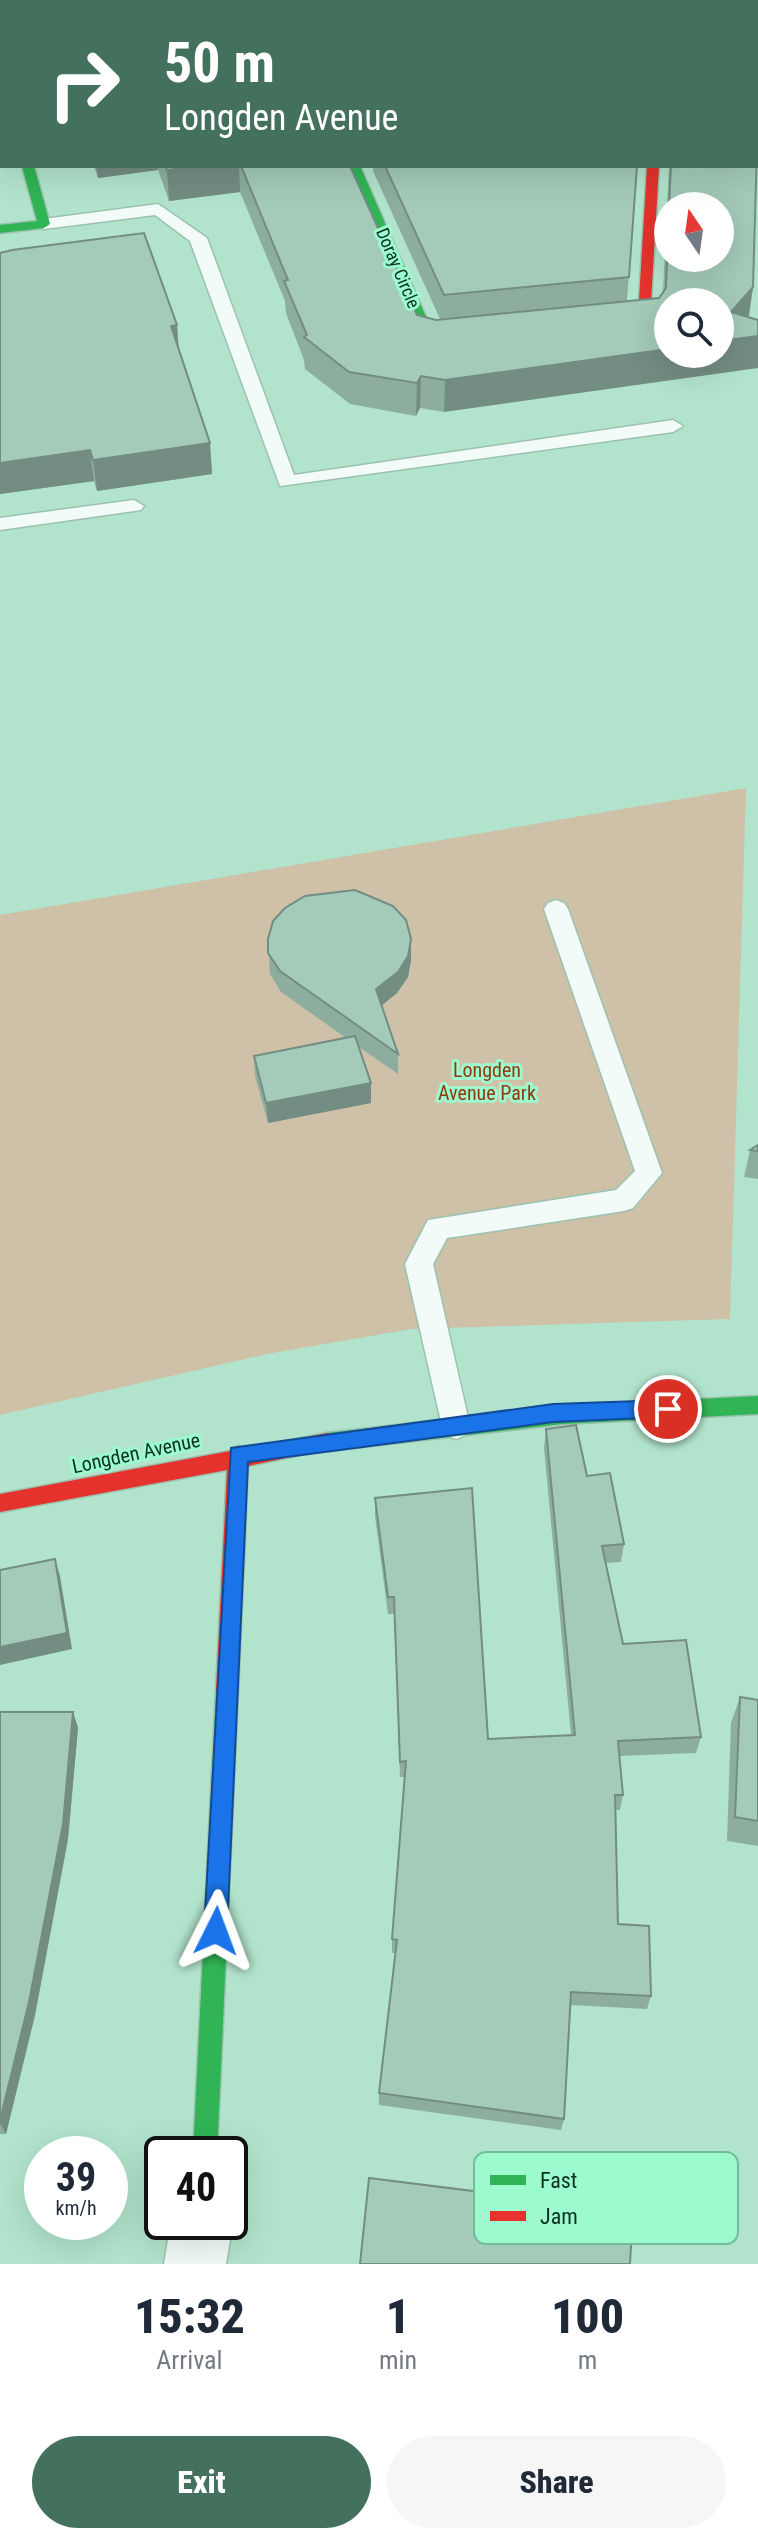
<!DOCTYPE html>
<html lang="en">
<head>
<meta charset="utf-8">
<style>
	:root { --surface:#fff; --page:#f6f6f7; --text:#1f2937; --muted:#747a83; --accent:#44705e }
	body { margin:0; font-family:"Roboto Condensed",sans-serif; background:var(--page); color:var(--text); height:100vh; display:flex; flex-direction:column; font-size:30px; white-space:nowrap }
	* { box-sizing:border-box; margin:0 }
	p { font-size:26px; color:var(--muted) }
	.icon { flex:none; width:44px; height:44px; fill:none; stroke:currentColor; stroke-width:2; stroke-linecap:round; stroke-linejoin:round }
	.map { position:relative; height:2264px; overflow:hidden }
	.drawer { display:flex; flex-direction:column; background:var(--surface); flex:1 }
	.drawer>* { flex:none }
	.banner { position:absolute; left:0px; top:0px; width:758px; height:168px; box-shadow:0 8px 32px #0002; background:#44705e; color:#fff; overflow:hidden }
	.needle { width:52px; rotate:347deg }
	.buttons { position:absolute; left:654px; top:192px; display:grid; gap:16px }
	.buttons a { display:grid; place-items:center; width:80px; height:80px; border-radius:50%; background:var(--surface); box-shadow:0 8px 32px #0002; font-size:40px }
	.speed { position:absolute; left:24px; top:2136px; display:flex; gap:16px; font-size:40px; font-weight:700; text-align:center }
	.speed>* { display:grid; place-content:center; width:104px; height:104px; border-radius:50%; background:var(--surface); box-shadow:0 8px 32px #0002; line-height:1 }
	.speed small { font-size:20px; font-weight:400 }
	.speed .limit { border:4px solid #111; border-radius:12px; background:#fff; color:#111 }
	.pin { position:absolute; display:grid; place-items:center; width:68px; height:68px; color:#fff; margin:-34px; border:4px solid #fff; border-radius:50%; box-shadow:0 2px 8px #0007 }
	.me { position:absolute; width:88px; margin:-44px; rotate:3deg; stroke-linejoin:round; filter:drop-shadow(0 0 6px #0008) }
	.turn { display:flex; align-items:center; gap:28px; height:168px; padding:0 32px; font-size:36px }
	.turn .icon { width:104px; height:104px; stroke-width:2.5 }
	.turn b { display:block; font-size:56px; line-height:68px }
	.eta { display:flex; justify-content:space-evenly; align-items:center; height:136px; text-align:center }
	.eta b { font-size:48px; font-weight:800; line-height:56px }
	.action { display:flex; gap:16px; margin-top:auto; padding:16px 32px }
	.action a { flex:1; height:92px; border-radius:48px; background:var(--accent); color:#fff; font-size:32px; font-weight:800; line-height:92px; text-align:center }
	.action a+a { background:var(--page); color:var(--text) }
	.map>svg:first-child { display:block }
	.green { fill:#cec1a8 }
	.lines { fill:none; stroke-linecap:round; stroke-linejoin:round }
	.lane-casing { stroke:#9ac2af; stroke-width:3 }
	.street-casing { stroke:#9ac2af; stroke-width:3 }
	.fast-casing { stroke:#9ac2af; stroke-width:3 }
	.jam-casing { stroke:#9ac2af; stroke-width:3 }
	.lane { fill:#f3fbf8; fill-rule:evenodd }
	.street { fill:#f3fbf8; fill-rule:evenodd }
	.fast { fill:#30b455; fill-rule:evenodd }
	.jam { fill:#e5322d; fill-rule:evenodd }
	.wall { fill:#8dae9f; fill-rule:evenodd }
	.shaded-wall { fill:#738d82 }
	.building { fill:#a4cab9; stroke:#738d82; stroke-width:2 }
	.route { fill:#1a73e8; stroke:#114b97; stroke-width:2 }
	.labels { text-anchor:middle; stroke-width:6; stroke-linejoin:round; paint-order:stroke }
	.far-street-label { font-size:18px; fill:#093222; stroke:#9df9ce }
	.park-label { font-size:20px; fill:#90390c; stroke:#9df9ce }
	.street-label { font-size:20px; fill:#093222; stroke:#9df9ce }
	.key { fill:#9df9ce; stroke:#71bd9a; stroke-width:2 }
	.key-label { font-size:22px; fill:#093222 }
</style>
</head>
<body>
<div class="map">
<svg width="758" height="2264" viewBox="0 0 758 2264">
	<rect width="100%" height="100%" fill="#b2e4cd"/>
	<!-- green -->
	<path class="green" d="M746,788L730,1319L411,1329L267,1354L0,1415V915Z"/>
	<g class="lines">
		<defs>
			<g id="lane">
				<path d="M158,204L207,238L294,475L673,420L683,426L673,432L280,486L190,241L155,215L44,229L35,224L44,219Z"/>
				<path d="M134,500L144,506L141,510L0,530V518Z"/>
				<path d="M556,900L564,903L568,909L662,1173L633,1208L624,1211L447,1238L433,1264L470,1426L466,1435L456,1439L446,1435L442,1426L405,1264L428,1220L616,1190L635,1171L544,909L548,903Z"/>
			</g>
			<g id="street">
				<path d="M262,0H288L289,2H263Z"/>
				<rect x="0" y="56" width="2" height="24"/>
				<path d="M230,2215L233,2222L226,2264H164L171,2222H230Z"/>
			</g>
			<g id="fast">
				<path d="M22,166H34L50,224L44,228L0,233V225L37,221Z"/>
				<path d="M348,166H360L433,333H463L469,337L468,340L428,341L422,337Z"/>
				<path d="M758,1396V1414L562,1424L327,1451L320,1448L317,1442L320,1436L327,1433L562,1406Z"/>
				<path d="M227,1681L235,1684L238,1691L217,2154H193L216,1691L219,1684Z"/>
			</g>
			<g id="jam">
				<path d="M647,166H659L650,320L644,324L603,328V322L638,317Z"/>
				<path d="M327,1433L334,1436L337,1442L334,1448L248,1466L238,1691L235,1698L227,1701L219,1698L216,1691L227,1470L0,1512V1494L230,1451L238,1446L245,1449Z"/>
			</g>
		</defs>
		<!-- lane casing -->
		<use href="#lane" class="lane-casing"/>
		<!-- street casing -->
		<use href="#street" class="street-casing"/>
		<!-- fast casing -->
		<use href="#fast" class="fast-casing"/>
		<!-- jam casing -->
		<use href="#jam" class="jam-casing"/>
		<!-- lane -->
		<use href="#lane" class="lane"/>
		<!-- street -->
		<use href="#street" class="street"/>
		<!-- fast -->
		<use href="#fast" class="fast"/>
		<!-- jam -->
		<use href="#jam" class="jam"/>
	</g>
	<!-- wall -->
	<g class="wall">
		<path d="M94,166H350L417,315L436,320L440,319L373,171V166H637L627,301L659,298L663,292L669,166H756L753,287L749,318L444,412L420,408L416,416L350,404L305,369L304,360L286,313L285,301L240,192L169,201L158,170L98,178ZM668,206H720L668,258Z"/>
		<path d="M0,253L177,325L179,349L210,443L212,474L97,491L94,481L0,494Z"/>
		<path d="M268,939L411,960L408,977L397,993L381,1006L398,1054V1074L359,1047L371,1103L268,1123L255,1076L254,1056L346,1038L281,992L270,974Z"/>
		<path d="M758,1145V1179L744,1177L750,1150Z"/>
		<path d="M546,1429L587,1476L624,1544L621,1562L606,1563L623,1644L701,1737L696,1753L619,1756L623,1795L620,1810H616L618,1924L651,1996L647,2009L571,2005L564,2119L561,2130L379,2105V2093L395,1953H392V1939L404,1777H400L394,1614H388L375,1516V1498L488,1739L571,1735L544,1448Z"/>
		<path d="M740,1697L758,1700V1846L727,1841L731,1723Z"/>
		<path d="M0,1712H73L78,1728L68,1839L35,2015L6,2134H0Z"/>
	</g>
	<!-- shaded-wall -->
	<g class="shaded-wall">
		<path d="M96,166H158V170L98,178Z"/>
		<path d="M197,166H239L240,192L169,201L167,170Z"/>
		<path d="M753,287L748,319L758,336V368L444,412L445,380L668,349V354H720V341L731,312Z"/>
		<path d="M177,325L179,356L171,326Z"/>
		<path d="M421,376L420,408L416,416L417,383Z"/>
		<path d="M210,443L212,474L97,491L93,460Z"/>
		<path d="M90,450L94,481L0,494V463Z"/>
		<path d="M411,939V960L408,977L397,993L376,1010V989Z"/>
		<path d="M371,1083V1103L268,1123L266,1103Z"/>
		<path d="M55,1559L60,1576L72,1649L0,1665V1647Z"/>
		<path d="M73,1712L78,1728L68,1839L35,2015L6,2134L0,2124V2120Z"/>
	</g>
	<!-- building -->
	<g class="building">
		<path d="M47,0H248V2H48Z"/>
		<path d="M450,0H570L594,2H450Z"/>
		<path d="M600,0H622L650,2H600Z"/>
		<path d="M756,38L758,39V114L753,287L731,312L758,320V336L720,341V302H668V349L445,380L421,376L417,383L349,372L304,337L307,335L284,281L288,280L241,166H350L417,315L436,320L659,298L666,288L668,236V258H720V206H669L671,166H756Z"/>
		<path d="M165,166H197L167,170Z"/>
		<path d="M385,166H637L629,277L444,295Z"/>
		<path d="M144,233L177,325L171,326L210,443L93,460L90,450L0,463V253L12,250Z"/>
		<path d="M355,890L393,906L406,920L411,939L408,956L398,972L376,989L398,1054L280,971L268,953V939L273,921L285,908L305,896Z"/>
		<path d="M355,1036L371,1083L266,1103L254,1056Z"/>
		<path d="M758,1145V1151L750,1150Z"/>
		<path d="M576,1425L587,1476L610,1473L624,1544L602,1546L623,1644L686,1640L701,1737L618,1741L623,1795H615L618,1924L649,1926L651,1996L571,1992L564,2119L379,2093L397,1940L392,1939L406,1761L400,1762L394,1597H388L375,1498L472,1488L488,1739L575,1735L546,1429Z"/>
		<path d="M55,1559L67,1633L0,1647V1570Z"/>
		<path d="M740,1697L758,1700V1821L735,1817Z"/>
		<path d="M0,1712H73L63,1824L29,2002L0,2120Z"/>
		<path d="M369,2178L633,2211L630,2264H360Z"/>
	</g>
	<!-- route -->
	<path class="route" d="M668,1400L678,1409L668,1417L553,1422L248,1462L227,1931L224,1940L216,1943L207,1940L204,1931L231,1448L553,1404Z"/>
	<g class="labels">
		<!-- far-street labels -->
		<g class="far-street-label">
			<text transform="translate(398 268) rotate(67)" y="6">Doray Circle</text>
		</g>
		<!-- park labels -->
		<g class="park-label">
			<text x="487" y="1077">Longden<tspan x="487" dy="23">Avenue Park</tspan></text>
		</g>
		<!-- street labels -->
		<g class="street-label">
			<text transform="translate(136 1453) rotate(-12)" y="7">Longden Avenue</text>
		</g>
	</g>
	<!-- legend -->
	<rect x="474" y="2152" width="264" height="92" rx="12" class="key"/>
	<rect x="490" y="2175" width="36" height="10" fill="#30b455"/>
	<rect x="490" y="2211" width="36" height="10" fill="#e5322d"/>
	<g class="key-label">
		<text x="540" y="2188">Fast</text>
		<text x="540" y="2224">Jam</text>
	</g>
</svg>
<div class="buttons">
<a><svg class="needle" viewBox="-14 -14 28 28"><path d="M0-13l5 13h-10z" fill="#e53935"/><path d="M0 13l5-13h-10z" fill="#747a83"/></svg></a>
<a><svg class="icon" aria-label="search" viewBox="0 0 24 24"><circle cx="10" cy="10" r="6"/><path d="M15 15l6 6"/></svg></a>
</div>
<div class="speed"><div>39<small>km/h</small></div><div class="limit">40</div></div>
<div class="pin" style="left:668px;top:1409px;background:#d93025"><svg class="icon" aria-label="arrive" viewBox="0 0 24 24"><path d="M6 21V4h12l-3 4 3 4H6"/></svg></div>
<svg class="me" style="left:216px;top:1931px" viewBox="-20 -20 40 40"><path d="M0-17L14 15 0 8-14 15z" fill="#1a73e8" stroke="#fff" stroke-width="4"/></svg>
<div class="banner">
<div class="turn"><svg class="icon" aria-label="right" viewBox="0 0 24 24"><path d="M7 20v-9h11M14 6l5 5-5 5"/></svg><div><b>50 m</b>Longden Avenue</div></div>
</div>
</div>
<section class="drawer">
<div class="eta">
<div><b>15:32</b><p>Arrival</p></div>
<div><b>1</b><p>min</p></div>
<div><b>100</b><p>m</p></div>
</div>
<div class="action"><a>Exit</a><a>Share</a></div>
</section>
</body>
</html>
